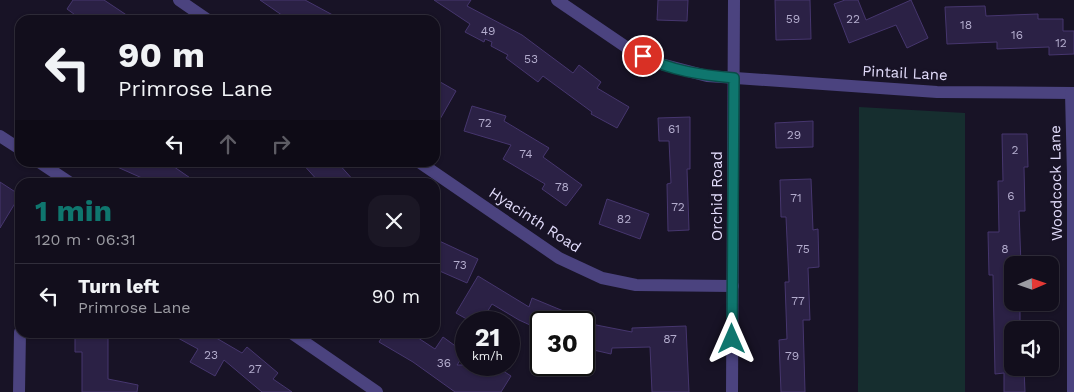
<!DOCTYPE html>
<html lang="en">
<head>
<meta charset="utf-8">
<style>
	:root { --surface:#120e1c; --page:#1b1725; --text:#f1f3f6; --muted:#9c9ca3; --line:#312e3b; --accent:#0f766e }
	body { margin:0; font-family:"Work Sans",sans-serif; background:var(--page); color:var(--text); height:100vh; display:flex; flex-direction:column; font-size:19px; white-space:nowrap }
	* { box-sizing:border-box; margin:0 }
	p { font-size:16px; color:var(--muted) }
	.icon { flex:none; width:28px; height:28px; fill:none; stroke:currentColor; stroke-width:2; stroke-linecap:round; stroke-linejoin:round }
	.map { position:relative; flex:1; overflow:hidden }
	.panel { position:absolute; left:15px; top:178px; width:425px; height:160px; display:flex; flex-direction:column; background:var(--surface); border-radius:15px; box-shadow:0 1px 4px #0004,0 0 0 1px var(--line) }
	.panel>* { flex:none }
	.top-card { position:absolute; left:15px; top:15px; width:425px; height:152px; border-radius:15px; box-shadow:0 1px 4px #0004,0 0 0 1px var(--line); background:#120e1c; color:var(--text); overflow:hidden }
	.needle { width:32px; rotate:88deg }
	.controls { position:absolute; left:1004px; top:256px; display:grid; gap:10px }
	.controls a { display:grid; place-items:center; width:55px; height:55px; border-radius:10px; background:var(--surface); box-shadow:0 1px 4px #0004,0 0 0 1px var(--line); font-size:25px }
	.speed { position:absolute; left:455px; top:311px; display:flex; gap:10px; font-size:25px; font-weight:700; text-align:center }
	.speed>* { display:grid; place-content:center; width:65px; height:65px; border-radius:50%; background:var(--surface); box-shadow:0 1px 4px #0004,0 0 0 1px var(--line); line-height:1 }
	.speed small { font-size:12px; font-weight:400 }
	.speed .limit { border:2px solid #111; border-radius:8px; background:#fff; color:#111 }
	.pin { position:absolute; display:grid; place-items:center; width:42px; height:42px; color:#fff; margin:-21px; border:2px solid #fff; border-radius:50%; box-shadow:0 1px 5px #0007 }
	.me { position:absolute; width:55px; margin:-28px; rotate:0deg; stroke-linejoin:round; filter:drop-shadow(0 0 4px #0008) }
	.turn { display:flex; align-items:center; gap:18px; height:105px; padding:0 20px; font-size:22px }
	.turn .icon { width:65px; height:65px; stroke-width:2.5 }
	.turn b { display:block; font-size:35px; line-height:42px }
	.lanes { display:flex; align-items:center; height:48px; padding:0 20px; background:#0003; justify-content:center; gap:25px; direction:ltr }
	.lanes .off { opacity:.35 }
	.round { display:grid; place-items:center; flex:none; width:52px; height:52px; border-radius:15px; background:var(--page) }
	.overview { display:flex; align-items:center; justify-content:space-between; height:85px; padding:0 20px }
	h1 { font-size:30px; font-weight:700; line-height:38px; color:var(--accent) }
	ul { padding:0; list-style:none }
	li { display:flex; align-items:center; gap:15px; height:65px; padding:0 20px; border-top:1px solid var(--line) }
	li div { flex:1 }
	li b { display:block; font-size:19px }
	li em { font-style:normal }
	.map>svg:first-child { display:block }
	.green { fill:#162e2f }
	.building { fill:#2b2145; stroke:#46366e }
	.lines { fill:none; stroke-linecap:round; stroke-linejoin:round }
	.minor { stroke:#4b437f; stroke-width:12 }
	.route-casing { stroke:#0a4d48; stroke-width:12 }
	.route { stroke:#0f766e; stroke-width:9 }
	.labels { text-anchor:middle; stroke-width:5; stroke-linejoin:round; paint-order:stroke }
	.number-label { font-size:12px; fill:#b4adce }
	.street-label { font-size:15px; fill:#e2dcfb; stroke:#181326 }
</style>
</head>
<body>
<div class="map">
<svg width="1074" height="392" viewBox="0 0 1074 392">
	<rect width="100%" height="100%" fill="#181326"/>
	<!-- green -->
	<path class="green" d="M859,107L965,113V392H858Z"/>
	<!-- building -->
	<g class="building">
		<path d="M73,0H104L134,20H82L67,9Z"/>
		<path d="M260,0H305L342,20H289Z"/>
		<path d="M434,0H471L467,6L522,35L573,73L579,65L601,82L597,88L629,107L617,128L591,114L592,112L543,76L538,82L506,58L508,55L491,46L492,42L485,39L484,42L465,32L470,24Z"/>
		<path d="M658,0H688L687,21L657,20Z"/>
		<path d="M775,0H810L811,39L776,40Z"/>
		<path d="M845,0H858L866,20L911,0L928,38L907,48L896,25L849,43L834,4Z"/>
		<path d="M985,6L986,16L1038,14V19H1063V31H1074V54L1049,55V47L997,49V42L947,44L945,7Z"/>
		<path d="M435,79L456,91L435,128Z"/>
		<path d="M472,106L506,116L504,121L549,148L543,157L582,185L566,206L542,189L545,184L503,159L511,145L464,131Z"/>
		<path d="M690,117V169H687L689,230L668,231L667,184L671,183L669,141H659L658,118Z"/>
		<path d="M813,121V147L776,148L775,123Z"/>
		<path d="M1002,134H1027L1028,167H1024L1025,211H1019L1021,265H1012V302H1020V323H1012V368H1024L1025,392H1004V373L995,374L993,275H989L988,232H999L998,181H1003Z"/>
		<path d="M106,162H167L196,182H151Z"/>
		<path d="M301,162H337L355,182H319Z"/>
		<path d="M811,179L813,230L818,229L819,267L808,268L810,320H803L805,392H781L779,340L787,339L785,282H789L786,217H781L780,180Z"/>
		<path d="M0,182L20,195L0,228Z"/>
		<path d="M607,199L649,214L640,239L599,224Z"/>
		<path d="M435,239L478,259L467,283L435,269Z"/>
		<path d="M478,276L529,307L532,298L590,322H541V330L519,320L492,304L481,322H472L456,313Z"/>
		<path d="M591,324L632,332V328L686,326L689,392H652L650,347L612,348L611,354L585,348Z"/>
		<path d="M75,332H108V379L138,385L137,392H82V352H75Z"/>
		<path d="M167,332H206L242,353L247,347L278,373L273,379L292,392H262L224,360L215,376L190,362L198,349Z"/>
		<path d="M385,332H409L435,349L443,337L465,353L457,365H494L511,376L501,392H455L413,362L379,342Z"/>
	</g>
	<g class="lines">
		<!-- minor -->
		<g class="minor">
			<path d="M179,0L208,20"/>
			<path d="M557,0L629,49L657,63L707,76L937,92L1074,93"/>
			<path d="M1071,93L1073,175V392"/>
			<path d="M0,136L20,149"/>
			<path d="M39,162L69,182"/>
			<path d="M419,162L559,258L602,278L636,285L733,286"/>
			<path d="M290,332L377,392"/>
			<path d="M19,392L20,332"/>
			<path d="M732,392L734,0"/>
		</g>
	</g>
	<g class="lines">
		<defs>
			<path id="route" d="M643,56C671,71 702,75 734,78L732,339"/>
		</defs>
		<!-- route casing -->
		<use href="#route" class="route-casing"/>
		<!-- route -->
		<use href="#route" class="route"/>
	</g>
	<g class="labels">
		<!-- number labels -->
		<g class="number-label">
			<text x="793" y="23">59</text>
			<text x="853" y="23">22</text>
			<text x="966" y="29">18</text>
			<text x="488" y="35">49</text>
			<text x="1017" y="39">16</text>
			<text x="1061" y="47">12</text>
			<text x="531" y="63">53</text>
			<text x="485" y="127">72</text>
			<text x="674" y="133">61</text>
			<text x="794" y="139">29</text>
			<text x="1015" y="154">2</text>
			<text x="526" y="158">74</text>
			<text x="562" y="191">78</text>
			<text x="1011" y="200">6</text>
			<text x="796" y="202">71</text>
			<text x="678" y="211">72</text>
			<text x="624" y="223">82</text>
			<text x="803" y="253">75</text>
			<text x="1005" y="253">8</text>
			<text x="460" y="269">73</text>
			<text x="798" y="305">77</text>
			<text x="670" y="343">87</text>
			<text x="211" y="359">23</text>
			<text x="792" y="360">79</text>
			<text x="444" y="367">36</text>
			<text x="255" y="373">27</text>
		</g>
		<!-- street labels -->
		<g class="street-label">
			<text transform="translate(905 73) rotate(3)" y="5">Pintail Lane</text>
			<text transform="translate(1056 183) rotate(-91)" y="5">Woodcock Lane</text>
			<text transform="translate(717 196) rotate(-90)" y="5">Orchid Road</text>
			<text transform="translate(535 220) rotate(33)" y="5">Hyacinth Road</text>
		</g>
	</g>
</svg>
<div class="controls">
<a><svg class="needle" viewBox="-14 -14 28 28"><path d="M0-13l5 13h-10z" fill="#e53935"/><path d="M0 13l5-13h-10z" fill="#9c9ca3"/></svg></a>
<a><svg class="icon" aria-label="sound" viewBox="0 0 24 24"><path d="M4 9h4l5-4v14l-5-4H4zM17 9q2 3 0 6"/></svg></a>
</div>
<div class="speed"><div>21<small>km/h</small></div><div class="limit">30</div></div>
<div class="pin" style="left:643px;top:56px;background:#d93025"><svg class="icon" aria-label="arrive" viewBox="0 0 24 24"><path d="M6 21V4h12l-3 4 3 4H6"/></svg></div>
<svg class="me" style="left:732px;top:339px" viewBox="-20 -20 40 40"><path d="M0-17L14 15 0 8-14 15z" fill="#0f766e" stroke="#fff" stroke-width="4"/></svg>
<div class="top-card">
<div class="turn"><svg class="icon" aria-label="left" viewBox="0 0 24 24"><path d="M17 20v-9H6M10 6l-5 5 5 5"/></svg><div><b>90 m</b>Primrose Lane</div></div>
<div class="lanes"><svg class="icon" aria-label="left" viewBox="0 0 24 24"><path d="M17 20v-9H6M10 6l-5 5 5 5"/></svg><svg class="icon off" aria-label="ahead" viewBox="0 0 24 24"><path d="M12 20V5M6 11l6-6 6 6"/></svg><svg class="icon off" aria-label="right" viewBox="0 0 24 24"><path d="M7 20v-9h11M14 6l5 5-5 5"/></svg></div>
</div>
<section class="panel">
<div class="overview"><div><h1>1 min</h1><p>120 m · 06:31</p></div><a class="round"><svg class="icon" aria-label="close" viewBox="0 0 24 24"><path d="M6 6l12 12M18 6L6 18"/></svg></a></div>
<ul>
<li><svg class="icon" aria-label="left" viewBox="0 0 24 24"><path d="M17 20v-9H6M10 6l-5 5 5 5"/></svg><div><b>Turn left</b><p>Primrose Lane</p></div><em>90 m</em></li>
</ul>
</section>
</div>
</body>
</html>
